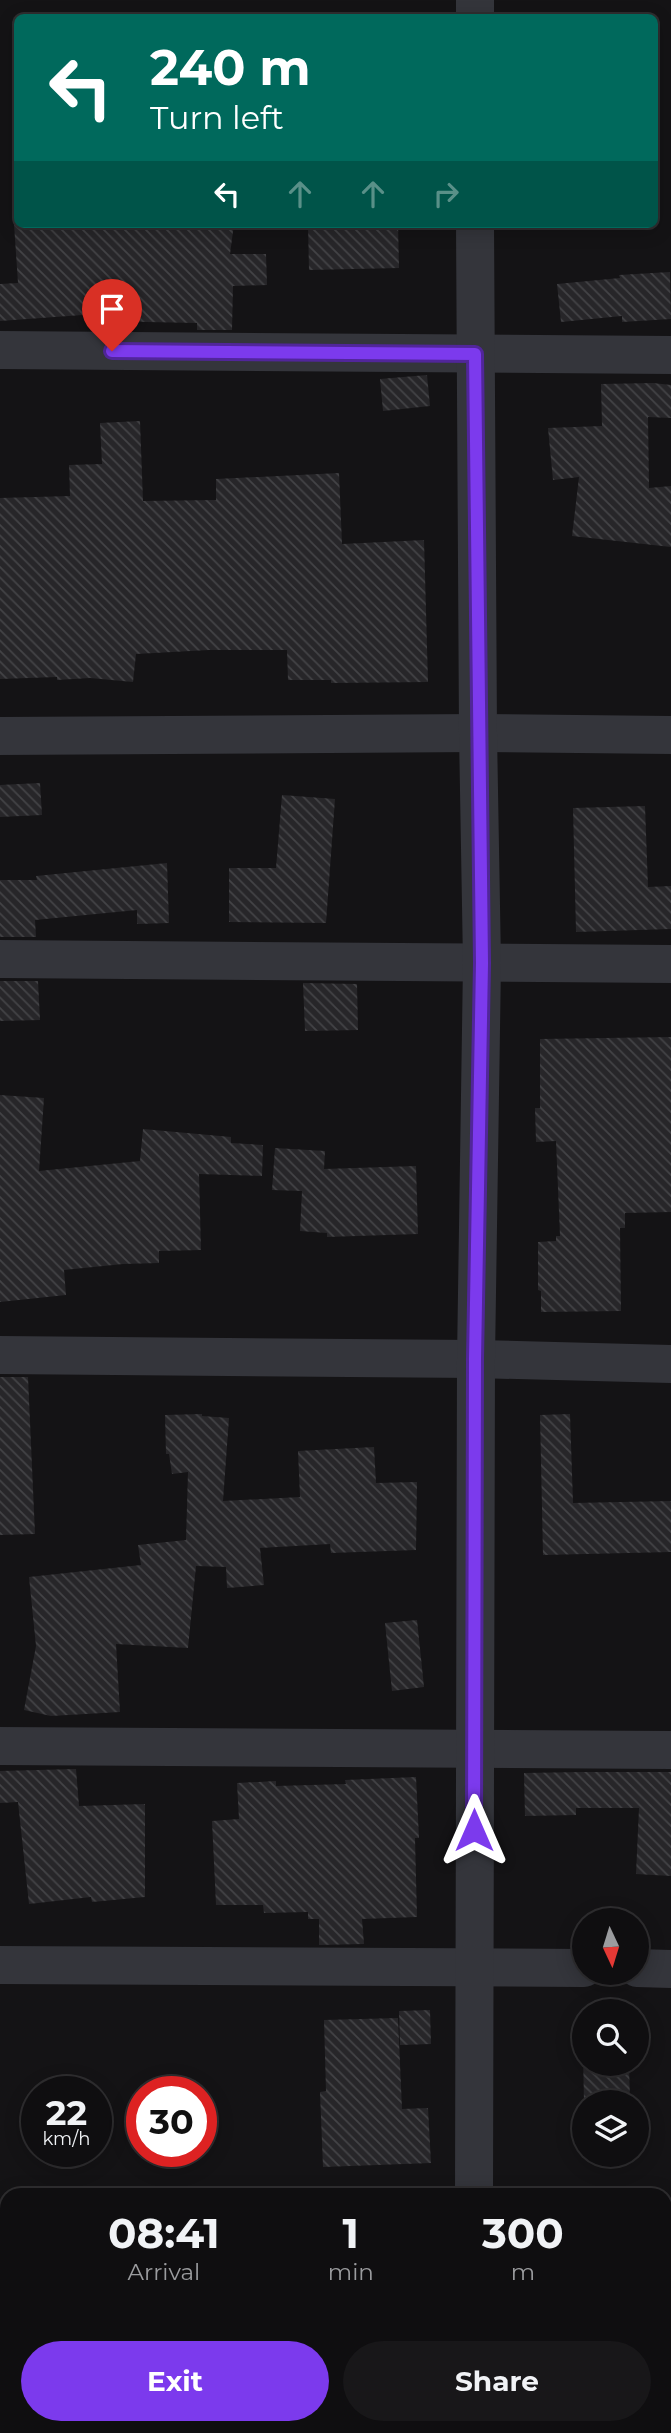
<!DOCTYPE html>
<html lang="en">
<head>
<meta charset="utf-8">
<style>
	:root { --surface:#0f0e10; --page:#181719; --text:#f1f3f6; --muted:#9b9c9f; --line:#2f2e30; --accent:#7c3aed }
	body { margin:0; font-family:Montserrat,sans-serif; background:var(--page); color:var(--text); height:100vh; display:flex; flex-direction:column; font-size:26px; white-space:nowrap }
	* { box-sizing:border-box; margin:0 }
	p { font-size:23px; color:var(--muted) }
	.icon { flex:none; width:38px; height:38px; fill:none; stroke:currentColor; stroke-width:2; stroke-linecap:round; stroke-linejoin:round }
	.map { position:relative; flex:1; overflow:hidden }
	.details { position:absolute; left:0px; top:2188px; width:672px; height:247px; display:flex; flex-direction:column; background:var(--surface); border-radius:21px 21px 0 0; box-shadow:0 4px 18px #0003,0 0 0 2px var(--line) }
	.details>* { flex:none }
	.banner { position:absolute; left:14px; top:14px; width:644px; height:214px; border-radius:10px; box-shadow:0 4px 18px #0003,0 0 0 2px var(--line); background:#00695c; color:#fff; overflow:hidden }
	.needle { width:46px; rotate:176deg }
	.fabs { position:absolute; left:572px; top:1908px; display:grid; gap:14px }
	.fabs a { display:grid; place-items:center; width:77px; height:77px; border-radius:50%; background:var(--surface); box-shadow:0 4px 18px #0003,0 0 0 2px var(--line); font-size:35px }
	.speed { position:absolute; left:21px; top:2076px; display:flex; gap:14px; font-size:35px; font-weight:700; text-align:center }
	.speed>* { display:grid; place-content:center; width:91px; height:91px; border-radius:50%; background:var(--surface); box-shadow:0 4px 18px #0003,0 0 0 2px var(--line); line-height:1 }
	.speed small { font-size:18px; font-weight:400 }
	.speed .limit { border:10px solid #d22; background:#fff; color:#111 }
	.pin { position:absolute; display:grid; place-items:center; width:60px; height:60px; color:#fff; margin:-72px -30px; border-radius:50% 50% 50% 0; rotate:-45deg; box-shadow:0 0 7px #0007 }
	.pin .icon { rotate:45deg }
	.me { position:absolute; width:77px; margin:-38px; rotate:0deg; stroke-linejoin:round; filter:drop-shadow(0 0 5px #0008) }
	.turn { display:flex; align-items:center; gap:24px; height:147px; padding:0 21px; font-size:32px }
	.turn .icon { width:91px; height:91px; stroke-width:2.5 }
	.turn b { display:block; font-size:49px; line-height:60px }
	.lanes { display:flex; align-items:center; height:66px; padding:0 21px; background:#0003; justify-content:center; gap:35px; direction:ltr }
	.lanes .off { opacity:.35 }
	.eta { display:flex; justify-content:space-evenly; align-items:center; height:119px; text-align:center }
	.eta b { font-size:42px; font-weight:700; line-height:49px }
	.cta { display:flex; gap:14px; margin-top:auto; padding:14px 21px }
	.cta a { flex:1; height:80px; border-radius:42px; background:var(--accent); color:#fff; font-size:28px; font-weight:700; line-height:80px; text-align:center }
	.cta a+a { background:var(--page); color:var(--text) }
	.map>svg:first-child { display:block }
	.building { fill:url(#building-back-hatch) }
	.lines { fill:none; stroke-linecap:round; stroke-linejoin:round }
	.minor { stroke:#34353b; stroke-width:38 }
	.route-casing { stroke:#51269a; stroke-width:18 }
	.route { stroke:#7c3aed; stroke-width:12 }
</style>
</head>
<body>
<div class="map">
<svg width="671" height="2433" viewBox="0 0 671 2433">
	<defs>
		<pattern id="building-back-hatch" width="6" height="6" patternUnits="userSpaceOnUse" patternTransform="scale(1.75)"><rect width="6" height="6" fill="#272629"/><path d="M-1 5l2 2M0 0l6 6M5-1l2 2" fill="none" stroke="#434346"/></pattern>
	</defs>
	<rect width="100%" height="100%" fill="#141315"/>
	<!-- building -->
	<g class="building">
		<path d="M14,224H234L230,254H266L267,285L233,286L232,330H197V323L96,321V314L0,321V284L18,283Z"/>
		<path d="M308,224H398L399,268L309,270Z"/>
		<path d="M670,272L671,319L622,322V316L561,322L557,284L620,278L619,275Z"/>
		<path d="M427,375L430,406L383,411L380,379Z"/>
		<path d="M653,383L671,385V418L648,417L649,488L671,486V547L572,536L579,477L553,480L548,428L602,426L601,384Z"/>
		<path d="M140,421L143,501L216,500V479L339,473L342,544L424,540L428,682L331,683V680H288L287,650H209L136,654L133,682L90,678L57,680V677L0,679V498L70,496L69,465L102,464L100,423Z"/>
		<path d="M40,783L42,815L0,817V785Z"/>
		<path d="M282,795L335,799L326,923L229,922V868H276Z"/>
		<path d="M645,806L648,887L671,886V929L576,932L573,808Z"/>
		<path d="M167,863L169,923L137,924V910L35,920L36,937H0V880H37L36,876Z"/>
		<path d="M0,981H38L40,1020L0,1021Z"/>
		<path d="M303,983L357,984L358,1030L305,1031Z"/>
		<path d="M671,1037V1212L625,1213V1228H620L621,1311L541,1312V1291L538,1290V1242L556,1241V1236H560L556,1141L536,1142L535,1108H540V1039Z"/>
		<path d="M0,1095L44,1098L39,1171L140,1161L143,1129L231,1137V1143L263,1145L262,1176L199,1174L201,1250L159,1251V1263L123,1264L64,1270L66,1295L0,1302Z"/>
		<path d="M275,1148L325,1151L324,1169L416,1166L418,1234L327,1237V1233L300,1231L302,1191L272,1190Z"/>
		<path d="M0,1377H28L35,1534L0,1535Z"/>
		<path d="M202,1414V1416L229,1418L223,1501L300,1497L298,1451L374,1447L376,1483L417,1482L416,1550L331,1553L330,1544L260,1548L264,1585L227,1588L226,1567L196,1566L188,1648L116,1644L120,1712L51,1716L24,1710L36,1646L29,1577L141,1565L138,1545L186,1540L188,1472L172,1474L169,1454H166L165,1415Z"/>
		<path d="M570,1414L573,1503L671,1501V1552L543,1555L540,1415Z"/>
		<path d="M417,1620L424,1687L392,1691L385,1623Z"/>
		<path d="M76,1769L79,1806L145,1804V1897L92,1902L91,1897L29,1904L18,1802L0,1803V1771Z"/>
		<path d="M582,1772H671V1876L636,1874L639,1808H576V1815L525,1816L524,1773Z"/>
		<path d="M416,1777L419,1838H415L417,1917L362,1919L364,1944L319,1945V1919H308V1912L264,1913L263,1905H216L212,1821L239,1819L237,1783L276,1781V1786L346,1784L345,1780Z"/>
		<path d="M430,2010L431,2044L400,2045L399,2011Z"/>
		<path d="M398,2018L402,2109L428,2108L431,2163L323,2167L320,2092L326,2091L324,2020Z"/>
		<path d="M583,2053L584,2063H629L630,2102H584Z"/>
	</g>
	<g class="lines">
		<!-- minor -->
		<g class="minor">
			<path d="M475,0V18"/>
			<path d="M0,350L671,355"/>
			<path d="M0,736L478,733L671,735"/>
			<path d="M0,959L671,964"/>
			<path d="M0,1355L476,1359L671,1364"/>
			<path d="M0,1746L671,1750"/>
			<path d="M0,1965L584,1968"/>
			<path d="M637,1968L671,1969"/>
			<path d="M474,2194L476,1359L482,963L478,733L475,224"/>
			<path d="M665,2366H671"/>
			<path d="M0,2367H7"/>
			<path d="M652,2433V2427"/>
		</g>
	</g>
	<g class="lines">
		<defs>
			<path id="route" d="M112,351L475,354L482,963L475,1359L474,1830"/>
		</defs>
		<!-- route casing -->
		<use href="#route" class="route-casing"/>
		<!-- route -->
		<use href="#route" class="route"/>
	</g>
</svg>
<div class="fabs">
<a><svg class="needle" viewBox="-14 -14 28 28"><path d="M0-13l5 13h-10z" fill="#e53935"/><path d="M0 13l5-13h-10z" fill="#9b9c9f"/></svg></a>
<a><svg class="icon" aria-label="search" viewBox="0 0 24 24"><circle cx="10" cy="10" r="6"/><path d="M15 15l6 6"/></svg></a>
<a><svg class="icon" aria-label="layers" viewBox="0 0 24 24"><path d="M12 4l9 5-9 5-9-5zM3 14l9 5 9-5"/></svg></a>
</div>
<div class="speed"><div>22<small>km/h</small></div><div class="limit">30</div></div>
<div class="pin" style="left:112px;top:351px;background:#d93025"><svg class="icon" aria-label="arrive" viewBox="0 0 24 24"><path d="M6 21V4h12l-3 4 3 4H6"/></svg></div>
<svg class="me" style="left:474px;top:1830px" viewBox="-20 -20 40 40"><path d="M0-17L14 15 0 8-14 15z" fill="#7c3aed" stroke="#fff" stroke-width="4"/></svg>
<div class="banner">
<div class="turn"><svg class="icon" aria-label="left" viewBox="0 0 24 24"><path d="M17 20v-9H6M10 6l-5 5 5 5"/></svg><div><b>240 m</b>Turn left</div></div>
<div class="lanes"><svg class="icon" aria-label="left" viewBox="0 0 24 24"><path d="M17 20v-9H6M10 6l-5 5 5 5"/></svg><svg class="icon off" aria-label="ahead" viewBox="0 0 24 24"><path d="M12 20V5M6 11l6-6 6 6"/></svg><svg class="icon off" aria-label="ahead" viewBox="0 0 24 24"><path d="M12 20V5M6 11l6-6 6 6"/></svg><svg class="icon off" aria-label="right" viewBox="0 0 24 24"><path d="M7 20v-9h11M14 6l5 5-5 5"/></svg></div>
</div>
<section class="details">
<div class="eta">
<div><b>08:41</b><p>Arrival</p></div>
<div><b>1</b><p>min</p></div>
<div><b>300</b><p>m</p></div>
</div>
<div class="cta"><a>Exit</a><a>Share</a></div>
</section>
</div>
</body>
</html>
